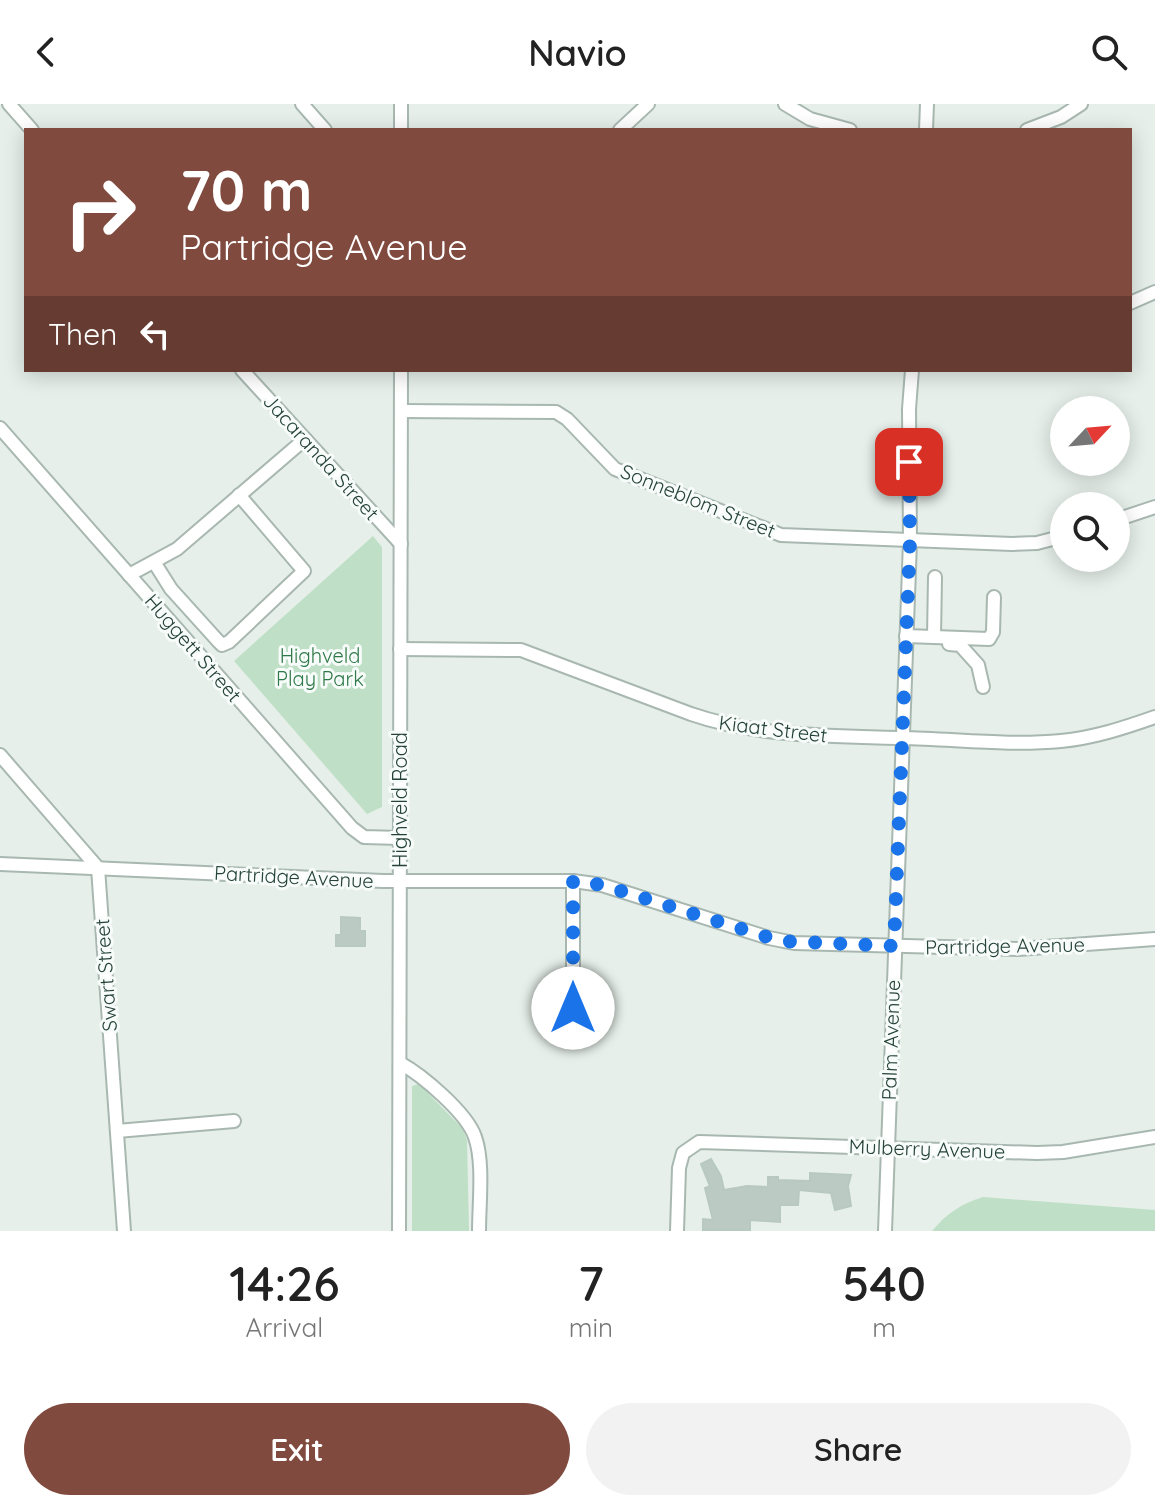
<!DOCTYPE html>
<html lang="en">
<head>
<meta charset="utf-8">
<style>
	:root { --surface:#fff; --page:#f2f2f2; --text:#222; --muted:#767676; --accent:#804a3e }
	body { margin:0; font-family:Quicksand,sans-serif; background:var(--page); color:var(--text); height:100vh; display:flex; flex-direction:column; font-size:30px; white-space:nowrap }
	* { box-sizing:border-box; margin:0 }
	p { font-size:26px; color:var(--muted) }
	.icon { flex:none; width:44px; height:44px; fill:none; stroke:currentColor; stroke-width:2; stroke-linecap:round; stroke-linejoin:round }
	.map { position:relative; height:1127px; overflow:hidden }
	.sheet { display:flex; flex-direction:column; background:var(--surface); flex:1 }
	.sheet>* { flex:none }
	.hud { position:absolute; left:24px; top:24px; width:1108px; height:244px; border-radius:0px; box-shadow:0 4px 20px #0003; background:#804a3e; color:#fff; overflow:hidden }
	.needle { width:52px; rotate:64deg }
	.controls { position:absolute; left:1050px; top:292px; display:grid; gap:16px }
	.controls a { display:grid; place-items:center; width:80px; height:80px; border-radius:50%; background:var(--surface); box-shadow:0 4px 20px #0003; font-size:40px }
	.pin { position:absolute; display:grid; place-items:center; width:68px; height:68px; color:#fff; margin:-34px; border-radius:16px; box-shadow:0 4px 12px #0006 }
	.me { position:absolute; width:88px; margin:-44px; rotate:0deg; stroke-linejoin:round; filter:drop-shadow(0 0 6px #0008) }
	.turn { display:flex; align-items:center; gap:28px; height:168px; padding:0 24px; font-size:36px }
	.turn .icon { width:104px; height:104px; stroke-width:2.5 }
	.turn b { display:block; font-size:56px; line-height:68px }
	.then { display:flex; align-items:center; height:76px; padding:0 24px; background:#0003; gap:16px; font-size:30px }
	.eta { display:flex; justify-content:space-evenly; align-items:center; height:136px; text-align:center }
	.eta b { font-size:48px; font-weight:600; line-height:56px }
	.cta { display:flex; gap:16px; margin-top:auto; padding:16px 24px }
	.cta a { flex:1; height:92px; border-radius:48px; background:var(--accent); color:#fff; font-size:32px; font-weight:600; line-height:92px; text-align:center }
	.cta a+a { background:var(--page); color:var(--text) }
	header { display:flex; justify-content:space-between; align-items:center; height:104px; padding:0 24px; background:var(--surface); font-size:36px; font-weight:600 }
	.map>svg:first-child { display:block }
	.green { fill:#bfe0c6 }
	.building { fill:#bbcac3; stroke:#b8c9c1; stroke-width:2 }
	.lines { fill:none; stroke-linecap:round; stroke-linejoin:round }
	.minor-casing { stroke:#a8b8b1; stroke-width:16 }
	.minor { stroke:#fff; stroke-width:12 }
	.route { stroke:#1a73e8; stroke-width:14; stroke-dasharray:0 25.2 }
	.labels { text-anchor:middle; stroke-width:6; stroke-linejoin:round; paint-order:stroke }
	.street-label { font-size:20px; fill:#244238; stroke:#f7fbf9 }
	.park-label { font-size:20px; fill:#2e7947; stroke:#f7fbf9 }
</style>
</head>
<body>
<header><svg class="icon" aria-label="back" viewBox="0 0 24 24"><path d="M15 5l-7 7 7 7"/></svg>Navio<svg class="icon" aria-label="search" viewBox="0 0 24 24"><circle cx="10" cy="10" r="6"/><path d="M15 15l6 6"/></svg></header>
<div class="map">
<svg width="1155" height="1127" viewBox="0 0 1155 1127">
	<rect width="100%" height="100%" fill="#e6efea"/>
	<!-- green -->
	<g class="green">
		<path d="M373,432L382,443V703L367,710L234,557Z"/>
		<path d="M419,980L463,1025L467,1036L469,1127H412V982Z"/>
		<path d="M983,1093L1155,1106V1127H932C947,1109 961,1100 983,1093Z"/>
	</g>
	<!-- building -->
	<g class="building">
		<path d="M341,813L360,814V827H365V842H336V831H341Z"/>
		<path d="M711,1055L721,1072L724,1086L747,1082L768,1083V1073H778V1076L810,1077V1069L851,1071L848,1082L851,1102L835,1106L831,1089L799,1086L798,1101H780V1118L750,1116V1127L703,1126V1115L713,1116L705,1084L710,1082L701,1060Z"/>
	</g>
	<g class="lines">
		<defs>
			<g id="minor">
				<path d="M9,0L32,26"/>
				<path d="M302,0L325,26"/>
				<path d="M785,0L810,15L850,26"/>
				<path d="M401,26V0"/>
				<path d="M620,26L648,0"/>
				<path d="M926,26L927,0"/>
				<path d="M1027,26L1061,13L1081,0"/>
				<path d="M1130,199L1155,188"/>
				<path d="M242,266L401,440"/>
				<path d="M401,307L556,308L567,315L615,365L781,431L1012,440L1037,439L1064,432"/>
				<path d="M0,324L352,724L364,733L400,734"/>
				<path d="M1116,416L1155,403"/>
				<path d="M154,458L171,485L218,537L222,541L229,538L304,467L239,391"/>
				<path d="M129,471L177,445L305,335"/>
				<path d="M906,532L989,535L993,528L994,493"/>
				<path d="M934,533L935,473"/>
				<path d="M949,540L960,541L978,561L983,583"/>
				<path d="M400,545L521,546L691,610C758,633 831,632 902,634C955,635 1008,642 1061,637C1093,634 1124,624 1155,613"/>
				<path d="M0,651L98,764L124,1127"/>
				<path d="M0,760L383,777H573L602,781L769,834L794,839L1018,845L1155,835"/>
				<path d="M573,777V904"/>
				<path d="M400,959C422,971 467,1009 475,1033C484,1058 479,1100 479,1127"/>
				<path d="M117,1027L234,1017"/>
				<path d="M399,1127L401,266"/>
				<path d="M677,1127L679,1064L683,1049L699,1038L1037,1049L1063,1048L1155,1033"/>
				<path d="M885,1127L910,437L909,305L912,266"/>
			</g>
		</defs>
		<!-- minor casing -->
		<use href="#minor" class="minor-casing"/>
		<!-- minor -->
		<use href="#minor" class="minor"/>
	</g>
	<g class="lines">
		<!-- route -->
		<path class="route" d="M573,904V777L602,781L780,837L894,842L910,437L909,358"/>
	</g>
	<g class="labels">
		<!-- street labels -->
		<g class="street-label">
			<text transform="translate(321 353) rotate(48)" y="7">Jacaranda Street</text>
			<text transform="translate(698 397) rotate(22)" y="7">Sonneblom Street</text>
			<text transform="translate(193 544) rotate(49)" y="7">Huggett Street</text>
			<text transform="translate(773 625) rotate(7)" y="7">Kiaat Street</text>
			<text transform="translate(400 696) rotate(-90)" y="7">Highveld Road</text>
			<text transform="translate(294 773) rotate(3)" y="7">Partridge Avenue</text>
			<text transform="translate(1005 842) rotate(-1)" y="7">Partridge Avenue</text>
			<text transform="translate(106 871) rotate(-94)" y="7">Swart Street</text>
			<text transform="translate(891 936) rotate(-88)" y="7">Palm Avenue</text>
			<text transform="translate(927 1045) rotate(2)" y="7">Mulberry Avenue</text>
		</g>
		<!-- park labels -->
		<g class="park-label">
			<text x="320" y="559">Highveld<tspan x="320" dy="23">Play Park</tspan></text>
		</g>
	</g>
</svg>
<div class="controls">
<a><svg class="needle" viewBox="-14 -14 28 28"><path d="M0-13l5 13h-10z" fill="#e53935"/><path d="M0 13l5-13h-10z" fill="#767676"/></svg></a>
<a><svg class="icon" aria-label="search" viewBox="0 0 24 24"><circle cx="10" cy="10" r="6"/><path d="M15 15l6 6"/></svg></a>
</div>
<div class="pin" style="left:909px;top:358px;background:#d93025"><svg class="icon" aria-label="arrive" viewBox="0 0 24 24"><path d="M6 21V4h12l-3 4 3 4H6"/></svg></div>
<svg class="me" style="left:573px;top:904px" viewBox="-20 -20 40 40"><circle r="19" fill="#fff"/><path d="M0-13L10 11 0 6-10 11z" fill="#1a73e8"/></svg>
<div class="hud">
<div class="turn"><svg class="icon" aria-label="right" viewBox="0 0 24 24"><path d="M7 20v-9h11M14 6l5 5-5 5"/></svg><div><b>70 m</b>Partridge Avenue</div></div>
<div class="then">Then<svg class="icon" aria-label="left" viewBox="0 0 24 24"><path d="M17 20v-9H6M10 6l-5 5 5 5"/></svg></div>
</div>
</div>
<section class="sheet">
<div class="eta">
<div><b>14:26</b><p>Arrival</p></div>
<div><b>7</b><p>min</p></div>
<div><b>540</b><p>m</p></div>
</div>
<div class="cta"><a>Exit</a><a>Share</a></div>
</section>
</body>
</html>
